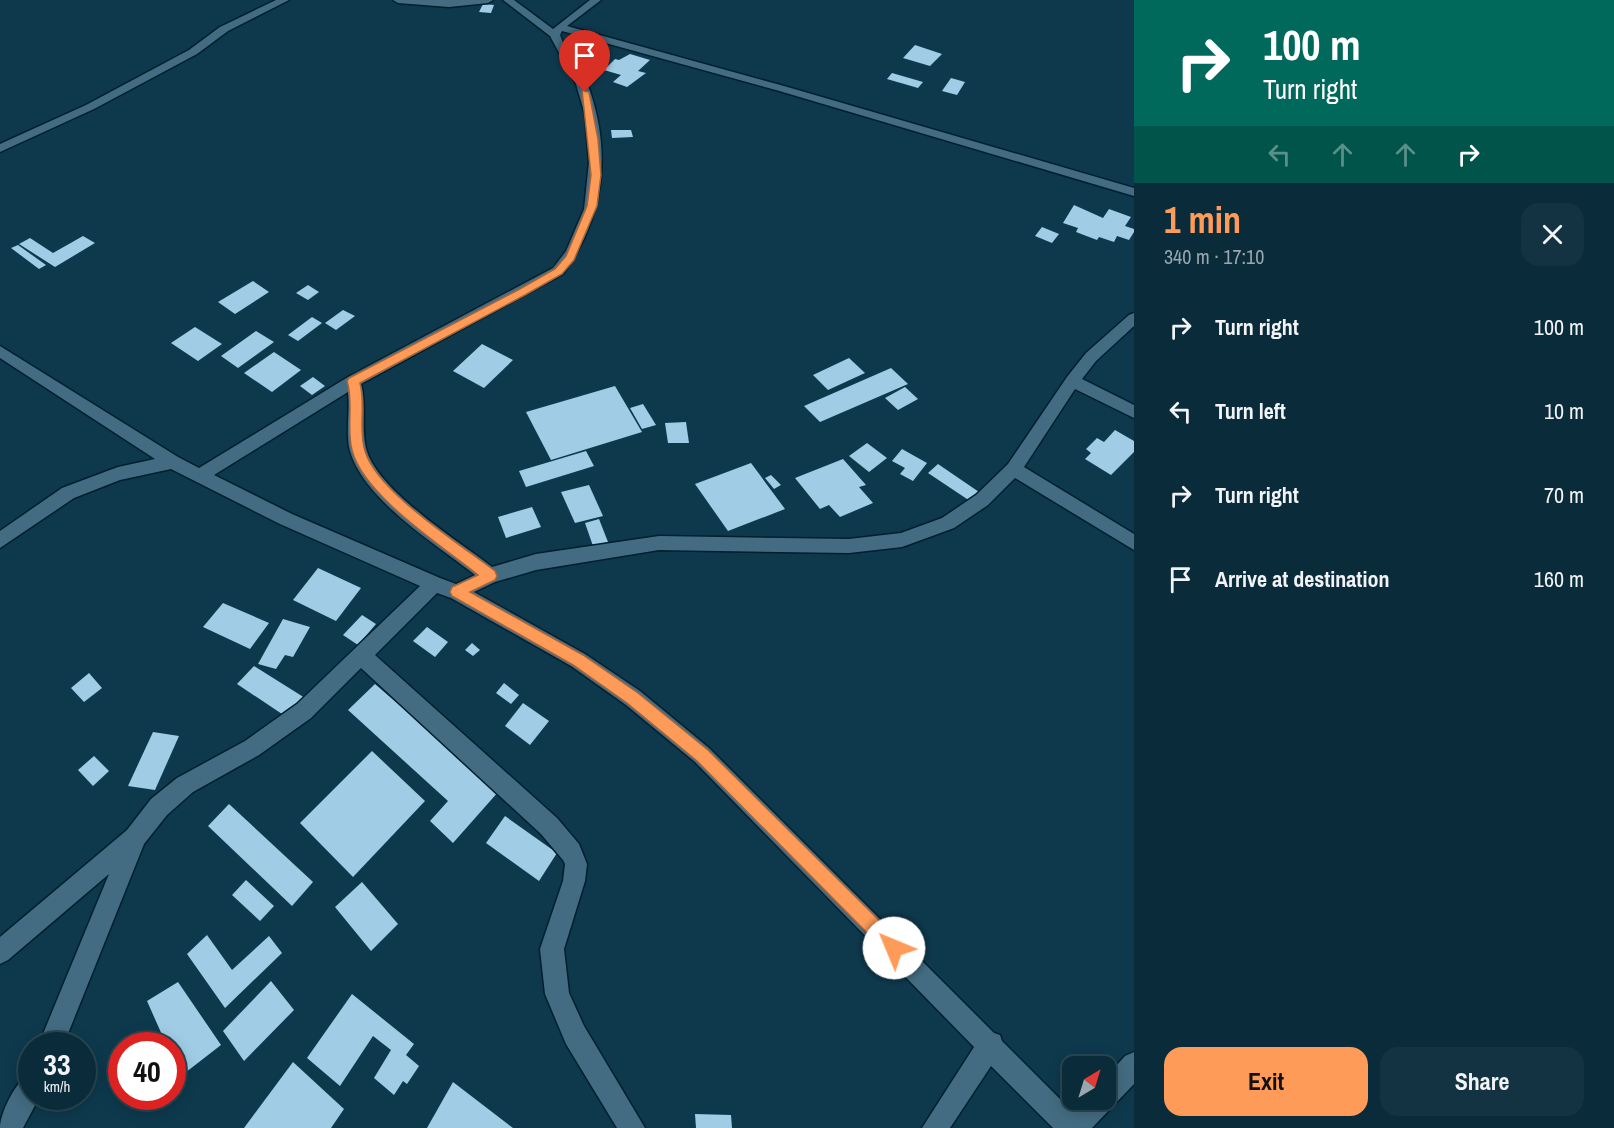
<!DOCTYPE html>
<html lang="en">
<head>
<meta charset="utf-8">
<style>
	:root { --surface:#0a2b3a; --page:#133342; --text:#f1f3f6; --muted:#99a7af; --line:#2a4754; --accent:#fe9b59 }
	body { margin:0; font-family:"Archivo Narrow",sans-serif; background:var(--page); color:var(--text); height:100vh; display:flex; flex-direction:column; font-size:22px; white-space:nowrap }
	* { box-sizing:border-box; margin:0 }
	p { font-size:20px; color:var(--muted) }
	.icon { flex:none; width:33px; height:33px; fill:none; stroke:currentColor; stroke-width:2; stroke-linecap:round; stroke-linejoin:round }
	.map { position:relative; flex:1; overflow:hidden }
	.details { display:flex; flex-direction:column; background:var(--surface); width:480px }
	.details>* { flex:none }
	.banner { background:#00695c; color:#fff; overflow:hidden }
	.needle { width:39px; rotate:38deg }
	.buttons { position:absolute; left:1062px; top:1056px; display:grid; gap:12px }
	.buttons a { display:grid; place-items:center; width:54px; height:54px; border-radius:12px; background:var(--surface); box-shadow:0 3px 15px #0003,0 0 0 2px var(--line); font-size:30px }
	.speed { position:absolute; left:18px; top:1032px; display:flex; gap:12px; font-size:30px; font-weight:700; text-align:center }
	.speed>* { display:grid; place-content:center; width:78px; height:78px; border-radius:50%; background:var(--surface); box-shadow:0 3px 15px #0003,0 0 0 2px var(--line); line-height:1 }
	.speed small { font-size:15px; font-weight:400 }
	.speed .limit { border:9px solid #d22; background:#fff; color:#111 }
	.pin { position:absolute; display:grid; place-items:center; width:51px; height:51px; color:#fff; margin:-62px -26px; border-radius:50% 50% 50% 0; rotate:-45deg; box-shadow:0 0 6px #0007 }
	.pin .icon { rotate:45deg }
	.me { position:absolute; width:66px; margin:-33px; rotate:315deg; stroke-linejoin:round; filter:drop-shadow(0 0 4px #0008) }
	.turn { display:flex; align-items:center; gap:21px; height:126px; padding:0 30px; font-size:27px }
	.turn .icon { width:78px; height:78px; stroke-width:2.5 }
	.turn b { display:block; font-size:42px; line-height:51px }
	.lanes { display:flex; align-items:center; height:57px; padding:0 30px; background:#0003; justify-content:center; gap:30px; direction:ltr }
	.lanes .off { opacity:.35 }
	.round { display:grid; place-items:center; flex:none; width:63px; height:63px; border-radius:18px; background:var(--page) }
	.headline { display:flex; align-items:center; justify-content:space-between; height:102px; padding:0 30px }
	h1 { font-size:36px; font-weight:700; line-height:45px; color:var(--accent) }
	.cta { display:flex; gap:12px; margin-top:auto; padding:12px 30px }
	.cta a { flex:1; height:69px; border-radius:18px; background:var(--accent); color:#111; font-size:24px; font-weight:700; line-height:69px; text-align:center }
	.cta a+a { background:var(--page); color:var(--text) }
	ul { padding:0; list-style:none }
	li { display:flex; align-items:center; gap:18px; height:84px; padding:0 30px }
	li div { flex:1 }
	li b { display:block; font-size:22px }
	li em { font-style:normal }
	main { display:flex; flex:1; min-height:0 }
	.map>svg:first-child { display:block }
	.building { fill:#a0cde5 }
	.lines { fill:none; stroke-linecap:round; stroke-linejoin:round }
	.minor-casing { stroke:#001f2e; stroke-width:3 }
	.minor { fill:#436c82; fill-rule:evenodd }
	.route { fill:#fe9b59; stroke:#a5653a; stroke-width:1.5 }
</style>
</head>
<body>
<main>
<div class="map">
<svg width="1134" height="1128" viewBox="0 0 1134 1128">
	<rect width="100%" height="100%" fill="#0e394d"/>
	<!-- building -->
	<g class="building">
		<path d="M483,4L494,5L491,13L479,12Z"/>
		<path d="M915,45L942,54L930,66L903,58Z"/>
		<path d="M630,54L650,60L638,71L646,73L627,87L613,82L621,75L604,70L615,59L619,60Z"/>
		<path d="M892,73L923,82L918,88L887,79Z"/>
		<path d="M951,78L965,82L957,95L942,91Z"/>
		<path d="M611,130H631L633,137L612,138Z"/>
		<path d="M1074,205L1103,218L1109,209L1131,217L1125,226L1134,229V232L1129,240L1117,236L1114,242L1099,237L1097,240L1076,232L1078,228L1063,223Z"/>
		<path d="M1042,227L1059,234L1052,243L1035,236Z"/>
		<path d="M83,236L95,243L55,267L19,244L30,238L53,253Z"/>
		<path d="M18,245L46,265L39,269L11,248Z"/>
		<path d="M253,281L269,292L235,314L218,302Z"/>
		<path d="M308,285L319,292L308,300L296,293Z"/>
		<path d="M343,310L355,316L336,330L325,323Z"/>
		<path d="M312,317L322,323L298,341L288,335Z"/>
		<path d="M195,327L222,344L198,361L171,343Z"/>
		<path d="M256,331L274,342L238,368L221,356Z"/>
		<path d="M482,344L513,360L484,388L453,371Z"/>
		<path d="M274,352L301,370L272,392L244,373Z"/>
		<path d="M849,358L865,373L828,390L813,375Z"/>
		<path d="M891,368L908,384L820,422L804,406Z"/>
		<path d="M313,377L325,386L312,395L300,386Z"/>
		<path d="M615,386L642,432L551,460L526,412Z"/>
		<path d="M905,387L918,399L898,410L885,398Z"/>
		<path d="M643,404L656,425L642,429L630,408Z"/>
		<path d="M686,422L689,443H668L665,423Z"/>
		<path d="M1115,430L1134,441V452L1111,475L1085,459L1091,453L1086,449L1097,438L1104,442Z"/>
		<path d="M867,443L887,458L869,472L849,456Z"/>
		<path d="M902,449L927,463L913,481L900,474L905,468L892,461Z"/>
		<path d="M586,451L594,466L526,487L519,471Z"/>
		<path d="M843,459L866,485L859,487L873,503L840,517L829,505L820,509L795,478Z"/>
		<path d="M751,463L785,509L728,531L695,484Z"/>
		<path d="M938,464L979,492L970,501L928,473Z"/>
		<path d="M771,475L781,485L774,489L765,478Z"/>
		<path d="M589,485L603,516L575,523L561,492Z"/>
		<path d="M532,507L541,527L506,538L498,517Z"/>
		<path d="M599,519L608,542L593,546L585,523Z"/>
		<path d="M318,568L361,588L336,621L293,600Z"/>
		<path d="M223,603L269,623L250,649L203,627Z"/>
		<path d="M362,615L376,624L358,645L343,635Z"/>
		<path d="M283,619L310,627L293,657L285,655L276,669L258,664Z"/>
		<path d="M427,627L448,642L435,657L413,641Z"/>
		<path d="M472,643L480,650L473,656L465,650Z"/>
		<path d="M254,666L305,698L288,718L237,684Z"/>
		<path d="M89,673L102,688L84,702L71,688Z"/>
		<path d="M504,683L519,695L511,704L496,693Z"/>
		<path d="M375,684L499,791L453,843L430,821L448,801L348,710Z"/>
		<path d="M523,703L549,721L530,745L505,726Z"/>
		<path d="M153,732L179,736L155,790L128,786Z"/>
		<path d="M372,751L425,801L353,877L300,823Z"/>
		<path d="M94,756L109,771L93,786L78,770Z"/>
		<path d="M229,804L313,882L292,906L208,826Z"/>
		<path d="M505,816L557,853L539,881L486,843Z"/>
		<path d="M246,880L274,906L260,921L232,895Z"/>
		<path d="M362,882L398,924L371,951L335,907Z"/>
		<path d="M207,935L232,970L269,936L282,953L225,1008L187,954Z"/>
		<path d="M271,981L294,1010L244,1061L223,1031Z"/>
		<path d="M178,982L221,1045L181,1076L172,1058V1046H167L147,1001Z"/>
		<path d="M352,994L414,1044L406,1055L419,1066L407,1084L403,1081L394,1095L374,1078L391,1050L373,1036L340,1086L307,1058Z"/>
		<path d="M293,1062L344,1109L331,1128H244Z"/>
		<path d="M453,1082L513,1128H427Z"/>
		<path d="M695,1114L731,1115L732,1128H696Z"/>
	</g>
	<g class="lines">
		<defs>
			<g id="minor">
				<path d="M276,0H289L228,31L197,54L94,109L0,152V144L86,105L189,50L220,27Z"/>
				<path d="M393,0H493L488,3L449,7L398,3Z"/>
				<path d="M503,0H514L553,29L590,0H601L567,26L784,86L1134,188V196L776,90L562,31L560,35L563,43C572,59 584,73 590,91C612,156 603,219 563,274L361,384C367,405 361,427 366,448C376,490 459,541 492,567L536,554L659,536L849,539L901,533L942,518L976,495L1008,464L1067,377L1086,353L1129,315L1134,313V326L1096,361L1082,379L1134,405V418L1075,389L1024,467L1134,534V550L1015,478L988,505L954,528L902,547L849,553L659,550L536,570L495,582L474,592L585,654L640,691L709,748L994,1033L1000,1035L1002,1041L1072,1111L1083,1100H1106V1077L1125,1056L1134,1052V1084L1092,1128H1053L991,1066L950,1128H922L974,1047L695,762L626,705L571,666L451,598L437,593L375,655L557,818L579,844L587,864L585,881L564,949L569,993L584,1026L645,1128H617L566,1044L545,994L540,949L563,881L565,864L563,860L541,834L361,668L311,718L259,755L193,792L167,815L144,844L63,1046H38L109,874L8,960L0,964V937L127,830L151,799L177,778L245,741L297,704L420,586L280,524L171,469L120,480L74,498L0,548V531L62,488L118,467L155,459L0,358V346L178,457L199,468L348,377L553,268L566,251L584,209L589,162L585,115L576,84L550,36ZM348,392C350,410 346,429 349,447C360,498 436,544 475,575L456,584L440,578L292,514L214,475Z"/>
				<path d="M32,1072V1096H40L23,1128H0C0,1113 17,1078 32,1072Z"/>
			</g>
		</defs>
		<!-- minor casing -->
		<use href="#minor" class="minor-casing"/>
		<!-- minor -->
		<use href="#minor" class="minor"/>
	</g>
	<!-- route -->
	<path class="route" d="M582,90L589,92L598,139L601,175L597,206L574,260L562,274L525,295L360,383C366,405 358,429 365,451C377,492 460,544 495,571L497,576L495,580L470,592L583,655L638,693L708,750L901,942L903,948L901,954L894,957L888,954L697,761L627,703L573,665L452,596L450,592L452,587L478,575C442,546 363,495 352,450C346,427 354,404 347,381L349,378L518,290L555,269L566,256L587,206L591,175Z"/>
</svg>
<div class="buttons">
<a><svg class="needle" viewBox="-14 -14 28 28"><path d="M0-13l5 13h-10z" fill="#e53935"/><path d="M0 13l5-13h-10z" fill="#99a7af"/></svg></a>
</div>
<div class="speed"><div>33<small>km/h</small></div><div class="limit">40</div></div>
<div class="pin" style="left:585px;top:92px;background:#d93025"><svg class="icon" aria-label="arrive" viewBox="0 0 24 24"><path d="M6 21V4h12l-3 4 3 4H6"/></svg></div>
<svg class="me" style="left:894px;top:948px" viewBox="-20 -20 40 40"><circle r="19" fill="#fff"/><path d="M0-13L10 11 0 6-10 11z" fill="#fe9b59"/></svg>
</div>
<section class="details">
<div class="banner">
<div class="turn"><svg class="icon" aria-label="right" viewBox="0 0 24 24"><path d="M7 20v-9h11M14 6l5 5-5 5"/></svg><div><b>100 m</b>Turn right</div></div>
<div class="lanes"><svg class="icon off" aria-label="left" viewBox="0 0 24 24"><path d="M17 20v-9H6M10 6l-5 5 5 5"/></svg><svg class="icon off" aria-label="ahead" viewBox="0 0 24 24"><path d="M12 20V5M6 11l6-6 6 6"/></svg><svg class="icon off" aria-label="ahead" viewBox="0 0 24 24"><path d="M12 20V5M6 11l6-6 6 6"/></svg><svg class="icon" aria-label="right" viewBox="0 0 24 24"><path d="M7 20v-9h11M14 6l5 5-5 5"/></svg></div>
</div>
<div class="headline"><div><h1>1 min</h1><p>340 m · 17:10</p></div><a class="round"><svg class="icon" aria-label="close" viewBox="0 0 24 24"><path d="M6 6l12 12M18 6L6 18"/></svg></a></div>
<ul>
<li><svg class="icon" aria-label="right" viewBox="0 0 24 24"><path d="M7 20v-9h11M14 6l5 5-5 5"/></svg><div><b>Turn right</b></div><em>100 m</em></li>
<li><svg class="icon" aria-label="left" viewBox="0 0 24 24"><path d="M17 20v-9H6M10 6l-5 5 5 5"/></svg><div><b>Turn left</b></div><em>10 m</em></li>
<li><svg class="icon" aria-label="right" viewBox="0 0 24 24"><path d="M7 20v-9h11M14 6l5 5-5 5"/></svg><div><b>Turn right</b></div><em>70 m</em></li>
<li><svg class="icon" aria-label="arrive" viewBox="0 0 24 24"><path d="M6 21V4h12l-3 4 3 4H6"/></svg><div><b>Arrive at destination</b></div><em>160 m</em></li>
</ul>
<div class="cta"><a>Exit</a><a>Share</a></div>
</section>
</main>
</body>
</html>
